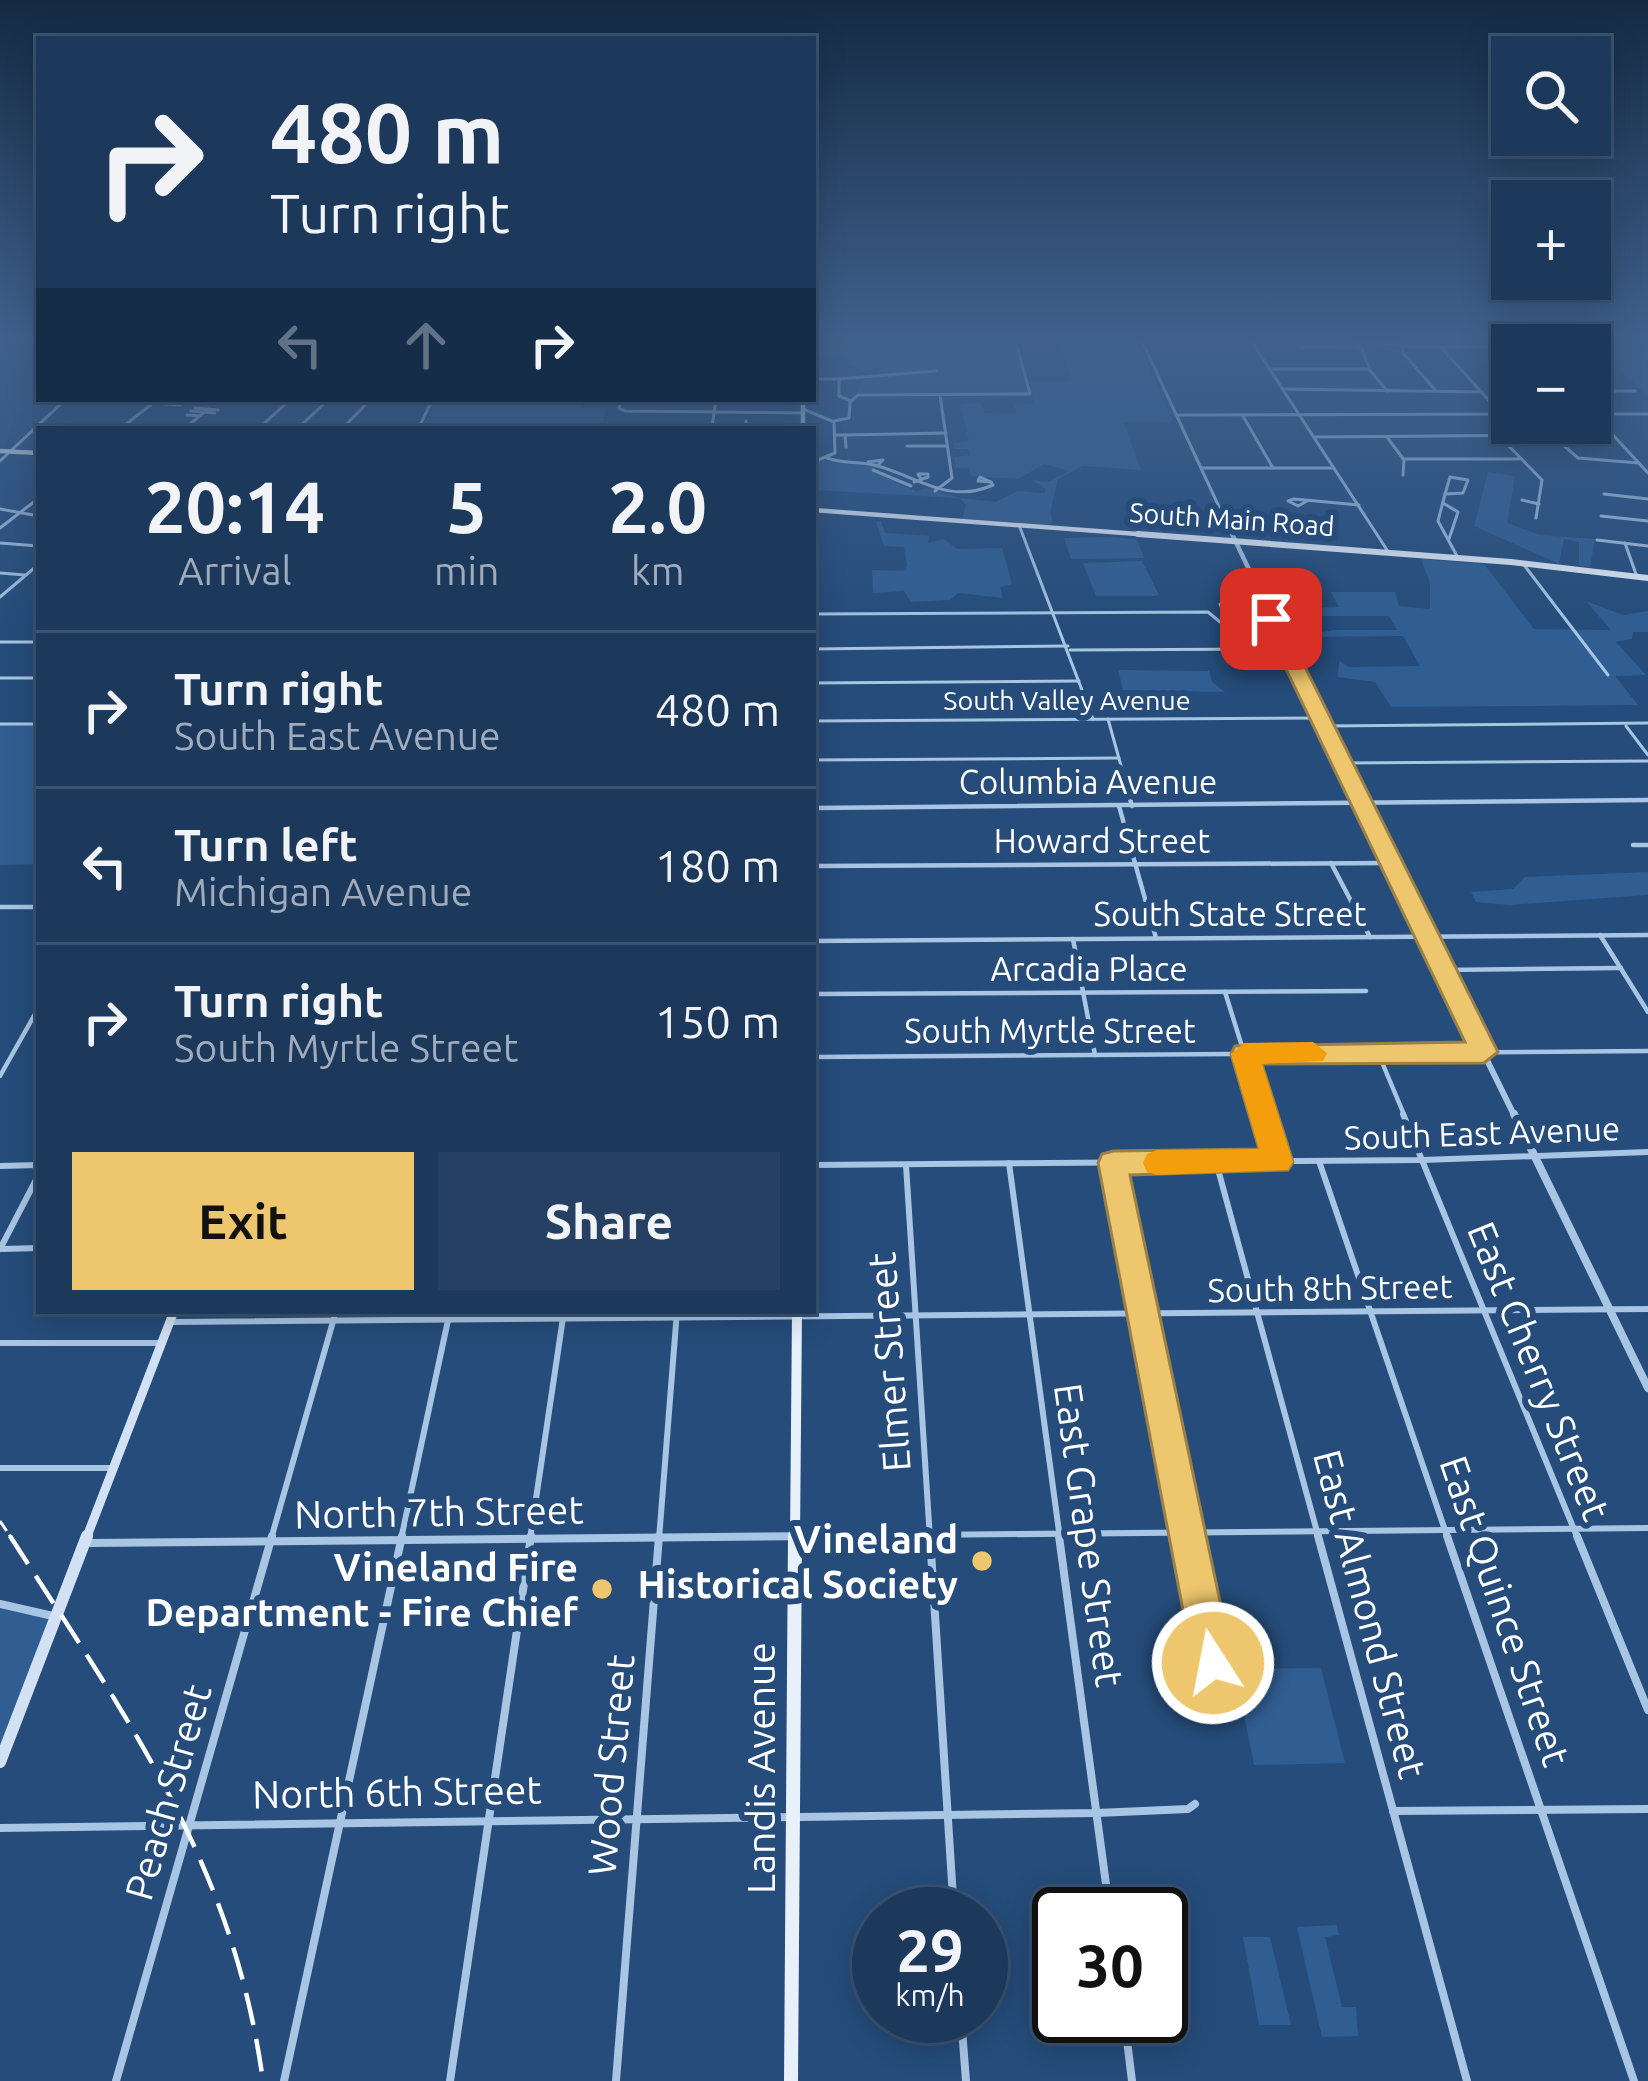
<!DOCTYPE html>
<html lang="en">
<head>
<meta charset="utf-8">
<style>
	:root { --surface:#1c395c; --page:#254062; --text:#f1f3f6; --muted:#a0acbb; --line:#3a5372; --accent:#edc66e }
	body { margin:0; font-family:Ubuntu,sans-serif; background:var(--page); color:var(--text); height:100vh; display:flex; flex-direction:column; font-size:45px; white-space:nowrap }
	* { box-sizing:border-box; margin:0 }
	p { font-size:39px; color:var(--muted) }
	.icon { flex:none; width:66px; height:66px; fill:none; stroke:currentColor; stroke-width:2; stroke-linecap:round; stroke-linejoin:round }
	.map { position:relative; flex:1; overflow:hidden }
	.drawer { position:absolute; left:36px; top:426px; width:780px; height:888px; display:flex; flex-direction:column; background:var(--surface); border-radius:0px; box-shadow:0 6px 30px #0003,0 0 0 3px var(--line) }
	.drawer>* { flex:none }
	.top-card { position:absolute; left:36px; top:36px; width:780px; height:366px; border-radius:0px; box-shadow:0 6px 30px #0003,0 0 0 3px var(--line); background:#1c395c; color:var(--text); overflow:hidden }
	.controls { position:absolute; left:1491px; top:36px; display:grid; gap:24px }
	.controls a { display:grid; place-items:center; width:120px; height:120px; border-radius:0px; background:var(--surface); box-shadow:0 6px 30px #0003,0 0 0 3px var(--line); font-size:60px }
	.speed { position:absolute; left:852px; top:1887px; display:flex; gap:24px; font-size:60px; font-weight:700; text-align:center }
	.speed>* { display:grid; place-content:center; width:156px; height:156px; border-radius:50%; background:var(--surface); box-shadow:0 6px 30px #0003,0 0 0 3px var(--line); line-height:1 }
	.speed small { font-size:30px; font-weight:400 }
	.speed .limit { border:6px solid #111; border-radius:18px; background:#fff; color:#111 }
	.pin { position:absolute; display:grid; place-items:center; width:102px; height:102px; color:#fff; margin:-51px; border-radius:24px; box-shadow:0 6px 18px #0006 }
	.me { position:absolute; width:132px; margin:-66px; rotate:349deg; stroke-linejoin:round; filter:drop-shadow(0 0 9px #0008) }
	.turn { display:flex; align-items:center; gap:42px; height:252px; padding:0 36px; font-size:54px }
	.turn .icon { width:156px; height:156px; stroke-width:2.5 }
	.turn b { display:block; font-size:84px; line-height:102px }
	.lanes { display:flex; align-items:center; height:114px; padding:0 36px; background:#0003; justify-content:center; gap:60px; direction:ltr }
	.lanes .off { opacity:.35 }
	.eta { display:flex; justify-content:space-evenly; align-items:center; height:204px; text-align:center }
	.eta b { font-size:72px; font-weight:600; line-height:84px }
	.primary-button { display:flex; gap:24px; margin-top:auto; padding:24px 36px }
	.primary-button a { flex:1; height:138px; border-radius:0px; background:var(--accent); color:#111; font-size:48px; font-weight:600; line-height:138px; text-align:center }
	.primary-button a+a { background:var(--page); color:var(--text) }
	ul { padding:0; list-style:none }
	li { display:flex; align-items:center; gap:36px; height:156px; padding:0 36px; border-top:3px solid var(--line) }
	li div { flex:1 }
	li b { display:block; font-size:45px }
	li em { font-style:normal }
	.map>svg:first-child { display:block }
	.green { fill:#305e92 }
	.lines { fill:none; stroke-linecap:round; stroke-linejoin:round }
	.minor-far3 { stroke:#a9c5e4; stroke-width:3 }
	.minor-far2 { stroke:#a9c5e4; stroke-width:4.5 }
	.minor-far1 { stroke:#a9c5e4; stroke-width:6 }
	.minor { stroke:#a9c5e4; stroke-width:8 }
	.tertiary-far3 { stroke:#a9c5e4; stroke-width:3 }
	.tertiary-far2 { stroke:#a9c5e4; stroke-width:4.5 }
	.tertiary-far1 { stroke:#a9c5e4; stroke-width:6 }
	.tertiary { stroke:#a9c5e4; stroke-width:8 }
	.secondary-far1 { stroke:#d2e1f4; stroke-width:9 }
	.secondary { stroke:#d2e1f4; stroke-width:12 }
	.primary-far3 { stroke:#e8f0fc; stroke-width:4.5 }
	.primary-far2 { stroke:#e8f0fc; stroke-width:6 }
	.primary-far1 { stroke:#e8f0fc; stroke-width:10 }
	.primary { stroke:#e8f0fc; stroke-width:14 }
	.rail-far1 { stroke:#fff; stroke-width:3; stroke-dasharray:12 4.5; stroke-linecap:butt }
	.rail { stroke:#fff; stroke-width:4.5; stroke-dasharray:33 14; stroke-linecap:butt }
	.route { fill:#edc66e; stroke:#9a8148; stroke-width:3 }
	.slow { fill:#f59e0b }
	.poi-dot { fill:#edc66e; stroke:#254c7a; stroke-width:4.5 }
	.labels { text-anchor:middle; stroke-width:12; stroke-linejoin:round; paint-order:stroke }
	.far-street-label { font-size:27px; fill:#fff; stroke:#254c7a }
	.street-label { font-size:33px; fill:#fff; stroke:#254c7a }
	.near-street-label { font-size:39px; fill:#fff; stroke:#254c7a }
	.near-poi-label { font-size:39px; font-weight:bold; fill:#fff; stroke:#254c7a; text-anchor:end }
</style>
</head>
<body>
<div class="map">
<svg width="1648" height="2081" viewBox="0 0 1648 2081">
	<rect width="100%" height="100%" fill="#254c7a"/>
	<!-- green -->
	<g class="green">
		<path d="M841,339H1013L1028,393H857L862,381L877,376L880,366L863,371L850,364L851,359L813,354V349H829Z"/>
		<path d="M1057,339H1136L1173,422L1124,423L1141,470L1083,466L1058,479L1050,513L1053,522L1049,525L962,519L966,505L960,498L996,502L1018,491L1044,493L1046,489L1032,480L1048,482L1070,471L1044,464L1018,479L971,476L969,468H956L954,457L970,455L968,449H954V443L969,441L960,404L981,403L985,413L1017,414L1013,403L1034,404L1031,382L1072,381Z"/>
		<path d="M1585,339H1648V361L1643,363L1648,368V396Z"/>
		<path d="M436,399L581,401V408H606L601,429H422Z"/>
		<path d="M825,460L877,467L871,471L917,492L926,488L959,498L813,490V464Z"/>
		<path d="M1488,472L1515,476L1507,523L1540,535L1595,539L1590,567L1579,566V542L1564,539L1559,564L1474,526Z"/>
		<path d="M881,521L885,533L929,536L928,543L944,539L957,549L1002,548L1012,584L1000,587L1003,598L958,593L950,600L911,602L904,591L873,593L872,570L903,571L907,566L904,547L884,546L876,522Z"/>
		<path d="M1114,537L1137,540L1144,558L1071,559L1064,538Z"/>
		<path d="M1421,559L1484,564L1534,629L1611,630L1586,601L1623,615L1648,611V632H1633L1632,639L1616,642L1646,675L1615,676L1638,705L1391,707L1375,682L1338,677L1339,661L1349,667L1420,666L1403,636L1299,637L1334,630H1397L1389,616H1313L1308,608L1339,607L1331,592H1395L1399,606L1430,609V583Z"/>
		<path d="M1142,561L1159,595L1155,596H1096L1083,563Z"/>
		<path d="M1118,670L1209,671L1212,682L1225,692L1123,690Z"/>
		<path d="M0,724H39V864L0,865Z"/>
		<path d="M1648,872V895L1510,905L1476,902L1471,892L1513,889L1525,877Z"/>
		<path d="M0,1605L56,1616L0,1762Z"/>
		<path d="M1321,1668L1345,1763L1254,1765L1235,1669Z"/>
		<path d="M1337,1925L1339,1935L1325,1937L1342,2007H1356L1358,2036L1322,2037L1297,1927Z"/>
		<path d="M1243,1937H1270L1291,2025H1259Z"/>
	</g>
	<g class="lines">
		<!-- minor-far3 -->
		<g class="minor-far3">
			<path d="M1250,339L1389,553"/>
			<path d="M1517,339L1523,345"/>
			<path d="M1358,340L1370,370L1387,391"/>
			<path d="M1359,341L1417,347H1512"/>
			<path d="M1403,346V353L1436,391"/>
			<path d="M1312,347H1302L1363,348"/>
			<path d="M1441,347L1501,414"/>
			<path d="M1487,347L1512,373"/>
			<path d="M1270,369H1370"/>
			<path d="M1590,369L1612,370"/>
			<path d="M813,379H839V396L851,401"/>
			<path d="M839,379L936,371"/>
			<path d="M1283,389L1482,392"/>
			<path d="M1590,391H1635"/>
			<path d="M621,399L619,408L625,411L803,413"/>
			<path d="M154,403L180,405"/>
			<path d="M195,408L218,410"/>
			<path d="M803,409L834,422L835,453L813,462"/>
			<path d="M1590,410L1648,473"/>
			<path d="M191,411L215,413"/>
			<path d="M1596,414H1648"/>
			<path d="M187,415L200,416"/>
			<path d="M1176,415L1512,414"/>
			<path d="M1243,416L1273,468"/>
			<path d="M746,421V429"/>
			<path d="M834,421L849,418L850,402L858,395L1030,394L1015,339"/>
			<path d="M1538,423L1578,458L1639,463"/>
			<path d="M122,428L141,429"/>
			<path d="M642,428L712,427L716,399"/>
			<path d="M120,429L158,399"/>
			<path d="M184,429L208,409"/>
			<path d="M258,429L291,399"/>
			<path d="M297,429L329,399"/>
			<path d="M342,429L371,399"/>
			<path d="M418,429L433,399"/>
			<path d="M762,429H781"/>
			<path d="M835,435H845L846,447"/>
			<path d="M845,435L946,433"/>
			<path d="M1499,436L1542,480L1536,518"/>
			<path d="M1314,437L1551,435"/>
			<path d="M1387,437L1404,460L1403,475"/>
			<path d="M907,446H947"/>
			<path d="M827,458C843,464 858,461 874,465C918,476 947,505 993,485L991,482"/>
			<path d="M1403,459H1519"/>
			<path d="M868,462L883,460L878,465"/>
			<path d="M1202,468H1334"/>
			<path d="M873,470L911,486"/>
			<path d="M980,477L991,482L978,481Z"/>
			<path d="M1450,477L1468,480L1463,493L1445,494Z"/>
			<path d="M914,482L928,477V474H918L921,479"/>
			<path d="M935,491L952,478L940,395"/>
			<path d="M1445,494L1438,521L1457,556"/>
			<path d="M1604,494L1648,499"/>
			<path d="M1522,500L1539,504"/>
			<path d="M1307,501L1298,506L1288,501L1294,499L1359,505"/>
			<path d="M1443,503L1458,512L1449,539"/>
			<path d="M0,509L39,516"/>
			<path d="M1601,516L1648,521"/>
			<path d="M1019,525L1093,719"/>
			<path d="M0,528L39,498"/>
			<path d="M1597,540L1648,546"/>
			<path d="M0,543L39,546"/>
			<path d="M1625,543L1637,577"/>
			<path d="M1524,565L1608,675"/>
			<path d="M0,573L25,575"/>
			<path d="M0,597L39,564"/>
			<path d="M1220,604L1229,622"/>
			<path d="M813,614L1208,612L1220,622H1272"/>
			<path d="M0,642H39"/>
			<path d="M813,649L1068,646"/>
			<path d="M1070,650L1285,649"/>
			<path d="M0,678H39"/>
			<path d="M813,683L1079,681"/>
			<path d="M1108,719L1128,791"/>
			<path d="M813,721L1322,718"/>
			<path d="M0,724H39"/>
			<path d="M1326,726L1648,723"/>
			<path d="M1626,726L1648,755"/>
			<path d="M813,760L1119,758"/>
			<path d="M1344,763L1648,761"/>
		</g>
		<!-- minor-far2 -->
		<g class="minor-far2">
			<path d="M1127,788L1132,806"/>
			<path d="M1119,806L1156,938"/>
			<path d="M813,808L1648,800"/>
			<path d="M1633,845H1648"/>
			<path d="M1331,863L1370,937"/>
			<path d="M813,866L1392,863"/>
			<path d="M0,907H39"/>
			<path d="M1600,935L1648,1012"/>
			<path d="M1073,939L1095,1055"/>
			<path d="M813,941L1648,935"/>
			<path d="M1444,970L1621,968"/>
			<path d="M1225,992L1264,1117"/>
			<path d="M813,994L1366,991"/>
			<path d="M1379,1055L1405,1117"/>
			<path d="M813,1057L1648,1051"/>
			<path d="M0,1076L39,1007"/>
		</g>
		<!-- minor-far1 -->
		<g class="minor-far1">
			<path d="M1263,1114L1278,1162"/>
			<path d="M1403,1114L1578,1539"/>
			<path d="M1319,1161L1448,1539"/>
			<path d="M1216,1162L1319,1539"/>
			<path d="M1009,1163L1060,1539"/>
			<path d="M1113,1164L1188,1539"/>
			<path d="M813,1165L1423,1160L1648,1152"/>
			<path d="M906,1165L930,1539"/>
			<path d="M0,1166L39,1165"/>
			<path d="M0,1249L39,1174"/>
			<path d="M3,1249L39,1248"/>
			<path d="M172,1322L1648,1309"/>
			<path d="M0,1343H161"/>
			<path d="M0,1468H114"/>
			<path d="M271,1539L336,1311"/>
			<path d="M401,1539L450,1311"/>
			<path d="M513,1539L1648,1528"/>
			<path d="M530,1539L564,1311"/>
			<path d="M659,1539L677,1311"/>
		</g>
		<!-- minor -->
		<g class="minor">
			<path d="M930,1536L954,1914"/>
			<path d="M1059,1536L1110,1914"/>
			<path d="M1187,1536L1216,1681L1210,1686"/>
			<path d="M1318,1536L1467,2081"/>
			<path d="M1447,1536L1634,2081"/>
			<path d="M1577,1536L1648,1710"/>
			<path d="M90,1543L824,1536"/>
			<path d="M0,1604L53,1616"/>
			<path d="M1393,1811L1648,1809"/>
			<path d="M0,1828L1097,1813L1188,1809L1195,1804"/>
			<path d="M961,2016L966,2081"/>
			<path d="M1124,2016L1132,2081"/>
			<path d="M116,2081L272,1536"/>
			<path d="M284,2081L402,1536"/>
			<path d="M450,2081L531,1536"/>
			<path d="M616,2081L659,1536"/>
		</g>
		<!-- tertiary-far3 -->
		<g class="tertiary-far3">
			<path d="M1141,339L1233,537"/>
			<path d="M0,461L66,399"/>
		</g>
		<!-- tertiary-far2 -->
		<path class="tertiary-far2" d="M1232,534L1355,791"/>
		<!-- tertiary-far1 -->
		<path class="tertiary-far1" d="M1353,788L1515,1117"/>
		<!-- tertiary -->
		<path class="tertiary" d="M1514,1114L1648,1388"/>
		<!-- secondary-far1 -->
		<path class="secondary-far1" d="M86,1539L174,1311"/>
		<!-- secondary -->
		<path class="secondary" d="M0,1762L87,1536"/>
		<!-- primary-far3 -->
		<g class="primary-far3">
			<path d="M803,399V429"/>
			<path d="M0,451L39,453"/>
			<path d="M813,510L1178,537"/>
		</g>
		<!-- primary-far2 -->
		<path class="primary-far2" d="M1138,534L1511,562L1648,578"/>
		<!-- primary-far1 -->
		<path class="primary-far1" d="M795,1539L797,1311"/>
		<!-- primary -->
		<path class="primary" d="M791,2081L795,1536"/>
		<!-- rail-far1 -->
		<path class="rail-far1" d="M0,1521L12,1539"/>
		<!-- rail -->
		<path class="rail" d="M10,1536C126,1717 233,1862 263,2081"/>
	</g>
	<!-- sky -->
	<linearGradient id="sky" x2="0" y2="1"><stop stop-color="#142a43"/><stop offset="0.54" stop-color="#40618d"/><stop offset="1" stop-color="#40618d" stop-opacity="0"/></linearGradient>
	<rect width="1648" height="631" fill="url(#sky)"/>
	<!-- route -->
	<path class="route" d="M1271,614L1281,619L1498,1052L1484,1063L1262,1064L1293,1162L1288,1170L1130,1175L1233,1663L1227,1677L1213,1683L1199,1677L1193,1663L1098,1163L1102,1154L1113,1151L1259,1149L1231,1054L1235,1046L1465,1042L1262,619Z"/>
	<!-- slow -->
	<path class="slow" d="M1313,1042L1327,1053L1323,1061L1262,1064L1293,1162L1288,1170L1157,1175L1147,1172L1143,1163L1147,1154L1157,1150L1259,1149L1231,1054L1244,1043Z"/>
	<!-- markers -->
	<g class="poi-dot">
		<circle cx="982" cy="1561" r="12"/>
		<circle cx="602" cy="1589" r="12"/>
	</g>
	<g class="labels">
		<!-- far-street labels -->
		<g class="far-street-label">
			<text transform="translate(1232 520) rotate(4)" y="9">South Main Road</text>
			<text x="1067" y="710">South Valley Avenue</text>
		</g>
		<!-- street labels -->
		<g class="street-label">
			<text x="1088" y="794">Columbia Avenue</text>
			<text x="1102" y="853">Howard Street</text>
			<text x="1230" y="926">South State Street</text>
			<text x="1089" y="981">Arcadia Place</text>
			<text x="1050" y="1043">South Myrtle Street</text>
			<text transform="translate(1482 1133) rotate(-2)" y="12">South East Avenue</text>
			<text transform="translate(1330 1288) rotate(-1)" y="12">South 8th Street</text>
		</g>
		<!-- near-street labels -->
		<g class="near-street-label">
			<text transform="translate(889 1362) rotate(-94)" y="14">Elmer Street</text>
			<text transform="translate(1539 1371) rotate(68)" y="14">East Cherry Street</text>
			<text transform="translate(439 1512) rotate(-1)" y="14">North 7th Street</text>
			<text transform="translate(1089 1535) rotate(82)" y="14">East Grape Street</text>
			<text transform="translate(1505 1611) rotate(71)" y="14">East Quince Street</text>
			<text transform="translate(1370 1614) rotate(75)" y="14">East Almond Street</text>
			<text transform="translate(611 1765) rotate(-85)" y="14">Wood Street</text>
			<text transform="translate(761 1768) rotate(-90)" y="14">Landis Avenue</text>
			<text transform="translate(168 1792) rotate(-74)" y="14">Peach Street</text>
			<text transform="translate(397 1792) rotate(-1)" y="14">North 6th Street</text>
		</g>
		<!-- near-poi labels -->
		<g class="near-poi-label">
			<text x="958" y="1553">Vineland<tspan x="958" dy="45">Historical Society</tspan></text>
			<text x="578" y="1581">Vineland Fire<tspan x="578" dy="45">Department - Fire Chief</tspan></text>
		</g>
	</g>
</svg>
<div class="controls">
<a><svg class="icon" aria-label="search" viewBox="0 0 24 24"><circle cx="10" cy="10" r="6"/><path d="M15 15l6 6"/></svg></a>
<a>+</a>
<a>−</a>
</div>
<div class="speed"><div>29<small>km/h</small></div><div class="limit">30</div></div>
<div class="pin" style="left:1271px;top:619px;background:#d93025"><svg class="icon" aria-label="arrive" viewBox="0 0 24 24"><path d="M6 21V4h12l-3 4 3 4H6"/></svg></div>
<svg class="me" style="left:1213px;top:1663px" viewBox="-20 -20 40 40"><circle r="17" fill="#edc66e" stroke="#fff" stroke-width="3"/><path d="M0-11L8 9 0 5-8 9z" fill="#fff"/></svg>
<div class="top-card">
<div class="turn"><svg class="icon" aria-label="right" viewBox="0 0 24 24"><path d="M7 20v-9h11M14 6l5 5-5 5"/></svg><div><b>480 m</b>Turn right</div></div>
<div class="lanes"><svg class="icon off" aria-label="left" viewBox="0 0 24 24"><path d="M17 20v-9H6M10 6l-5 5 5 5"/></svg><svg class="icon off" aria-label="ahead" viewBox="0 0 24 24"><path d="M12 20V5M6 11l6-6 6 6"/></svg><svg class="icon" aria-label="right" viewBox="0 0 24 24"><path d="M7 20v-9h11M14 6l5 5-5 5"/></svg></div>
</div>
<section class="drawer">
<div class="eta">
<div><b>20:14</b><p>Arrival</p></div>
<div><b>5</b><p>min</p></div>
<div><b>2.0</b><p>km</p></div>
</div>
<ul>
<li><svg class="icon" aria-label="right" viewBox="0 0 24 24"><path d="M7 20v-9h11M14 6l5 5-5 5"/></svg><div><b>Turn right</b><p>South East Avenue</p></div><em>480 m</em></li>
<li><svg class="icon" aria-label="left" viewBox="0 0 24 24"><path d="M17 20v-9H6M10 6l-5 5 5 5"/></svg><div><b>Turn left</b><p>Michigan Avenue</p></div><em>180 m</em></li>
<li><svg class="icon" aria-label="right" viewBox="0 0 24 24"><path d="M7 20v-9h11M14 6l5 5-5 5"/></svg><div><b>Turn right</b><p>South Myrtle Street</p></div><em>150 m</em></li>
</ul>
<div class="primary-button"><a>Exit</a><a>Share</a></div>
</section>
</div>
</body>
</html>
